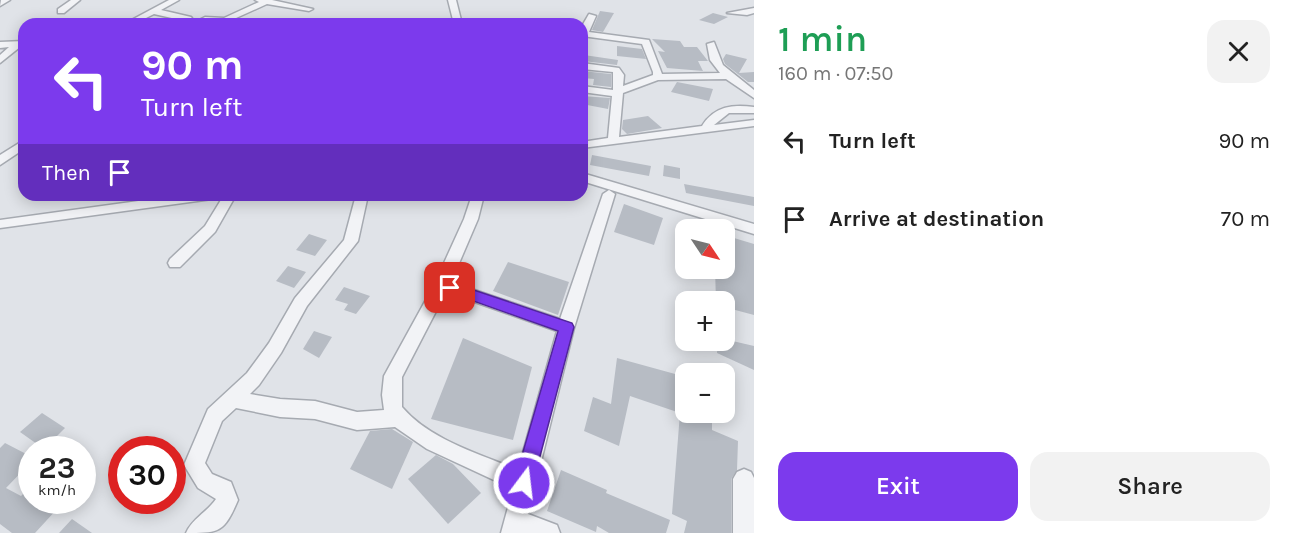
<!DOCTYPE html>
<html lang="en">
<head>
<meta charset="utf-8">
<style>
	:root { --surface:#fff; --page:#f2f2f2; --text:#222; --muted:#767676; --accent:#7c3aed }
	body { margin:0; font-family:Karla,sans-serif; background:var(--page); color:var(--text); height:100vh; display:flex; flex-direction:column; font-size:22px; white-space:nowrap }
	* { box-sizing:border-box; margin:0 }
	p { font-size:20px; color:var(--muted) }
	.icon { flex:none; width:33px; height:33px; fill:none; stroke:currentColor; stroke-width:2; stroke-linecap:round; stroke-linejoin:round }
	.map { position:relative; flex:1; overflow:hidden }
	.details { display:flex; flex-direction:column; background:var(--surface); width:540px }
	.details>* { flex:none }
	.hud { position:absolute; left:18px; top:18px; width:570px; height:183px; border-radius:18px; box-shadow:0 3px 15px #0003; background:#7c3aed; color:#fff; overflow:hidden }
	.needle { width:39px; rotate:125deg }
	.fabs { position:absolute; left:675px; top:219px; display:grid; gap:12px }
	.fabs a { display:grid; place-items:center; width:60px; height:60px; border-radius:12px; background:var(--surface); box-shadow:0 3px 15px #0003; font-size:30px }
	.speed { position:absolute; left:18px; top:436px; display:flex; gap:12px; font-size:30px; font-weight:700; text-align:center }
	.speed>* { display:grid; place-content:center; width:78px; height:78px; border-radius:50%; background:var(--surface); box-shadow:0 3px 15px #0003; line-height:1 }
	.speed small { font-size:15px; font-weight:400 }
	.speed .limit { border:9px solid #d22; background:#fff; color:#111 }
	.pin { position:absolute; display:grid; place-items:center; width:51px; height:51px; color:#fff; margin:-26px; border-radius:12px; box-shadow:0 3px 9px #0006 }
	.me { position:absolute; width:66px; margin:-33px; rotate:15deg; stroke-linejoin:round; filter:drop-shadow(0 0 4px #0008) }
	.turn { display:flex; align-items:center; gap:21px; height:126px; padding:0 24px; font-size:27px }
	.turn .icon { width:78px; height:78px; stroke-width:2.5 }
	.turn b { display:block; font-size:42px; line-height:51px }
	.then { display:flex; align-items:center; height:57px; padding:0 24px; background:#0003; gap:12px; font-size:22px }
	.round { display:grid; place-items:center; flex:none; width:63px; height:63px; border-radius:18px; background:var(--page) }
	.overview { display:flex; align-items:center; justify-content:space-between; height:102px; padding:0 24px }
	h1 { font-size:36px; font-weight:600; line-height:45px; color:#1e9e55 }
	.action { display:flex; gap:12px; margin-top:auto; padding:12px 24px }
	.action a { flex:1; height:69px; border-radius:18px; background:var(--accent); color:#fff; font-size:24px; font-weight:600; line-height:69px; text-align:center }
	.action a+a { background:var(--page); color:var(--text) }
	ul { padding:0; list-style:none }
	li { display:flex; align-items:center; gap:18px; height:78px; padding:0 24px }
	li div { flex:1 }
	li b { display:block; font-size:22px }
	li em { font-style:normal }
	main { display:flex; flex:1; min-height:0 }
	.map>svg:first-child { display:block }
	.building { fill:#b7bcc4 }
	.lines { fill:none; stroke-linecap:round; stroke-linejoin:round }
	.minor-casing { stroke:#a6aab1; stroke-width:3 }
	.minor { fill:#f2f3f6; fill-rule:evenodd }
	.route { fill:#7c3aed; stroke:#51269a; stroke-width:1.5 }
</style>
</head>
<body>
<main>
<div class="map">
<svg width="754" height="533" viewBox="0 0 754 533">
	<rect width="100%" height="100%" fill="#e0e3e8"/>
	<!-- building -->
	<g class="building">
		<path d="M600,11L614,13L603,32L592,30Z"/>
		<path d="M713,13L728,17L714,24L699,20Z"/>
		<path d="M652,39L680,41L684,47H697L708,61H698L703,71L667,68L658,51L665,52Z"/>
		<path d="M617,46L642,49L646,59L617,56Z"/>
		<path d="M726,54L747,59L739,73L754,72V82H748L725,64L723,59Z"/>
		<path d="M584,55L618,60L617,65L583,61Z"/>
		<path d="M582,71L611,74V87L593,85L594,79L582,78Z"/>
		<path d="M677,82L713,89L709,101L671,92Z"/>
		<path d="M582,96L610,98L608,109L582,104Z"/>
		<path d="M648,116L662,128L627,134L622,129L623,120Z"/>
		<path d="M592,155L651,166L649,176L590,165Z"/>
		<path d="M664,165L680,168V179L663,176Z"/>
		<path d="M684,184L754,197V206L686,193Z"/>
		<path d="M624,204L663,218L654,245L614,232Z"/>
		<path d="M309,234L327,240L315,256L296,250Z"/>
		<path d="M724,235L754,244V315L724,307V302H716L715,268H724Z"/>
		<path d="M508,262L569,282L558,315L493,291Z"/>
		<path d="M288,266L306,272L294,288L276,281Z"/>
		<path d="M344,287L370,296L356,314L344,310L348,304L335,300Z"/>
		<path d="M314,331L332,337L319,358L303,349Z"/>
		<path d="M463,338L532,367L513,440L431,419Z"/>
		<path d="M724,339L754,346V370L717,353L718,340Z"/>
		<path d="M617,358L686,377V412H712V430L738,441L737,470L731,479V533H684L687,521L672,514L680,413L630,396L619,446L584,431L593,397L611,404Z"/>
		<path d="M42,413L65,428L44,449L20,432Z"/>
		<path d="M392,429L413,442L392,489L350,469L370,431Z"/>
		<path d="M5,443L32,457V461L6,488L21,496L32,485V501H46L57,509L35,533H12L0,524V448Z"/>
		<path d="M436,455L453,464L481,493L448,524L408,479Z"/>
		<path d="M561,470L607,490L606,493L670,520L666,533H609L597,526L596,532L547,511Z"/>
		<path d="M72,519L92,533H59Z"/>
	</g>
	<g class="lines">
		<defs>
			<g id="minor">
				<path d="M10,0L0,6L1,0Z"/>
				<path d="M71,0H80L64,13H58V9Z"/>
				<path d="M169,0H179L161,10L191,17L194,21L192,24H184L185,21L154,14L134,24H124Z"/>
				<path d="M255,0H272L313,9L309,11L267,4L225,23L201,19L205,17L224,18L259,2Z"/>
				<path d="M448,0H456L462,24H454Z"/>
				<path d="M754,8V13L747,15L727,13Z"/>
				<path d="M589,14L596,16L589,32L649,40L662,74L720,73L710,60L707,44L714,42L723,65L754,90V98L726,79L658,80L623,93L619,137L702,126C714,106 733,104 754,107V113H729L714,125L754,120V126L582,148V142L608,138L612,96L582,92V86L613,90V72L582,69V63L619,68L624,75L623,86L653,75V72L642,44L582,36V26Z"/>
				<path d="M24,41V47H20L0,63V55L9,47L0,48V42Z"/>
				<path d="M24,140V149L0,165V155Z"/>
				<path d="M582,173L754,224V234L582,181Z"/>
				<path d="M609,190L615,194L574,328L528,514L557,525L560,533H501L513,489L427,449L395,427L357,430L315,419L280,417L236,408L222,421L205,463L212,474L231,482L238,500C224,533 219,533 186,533C192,519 207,512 216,499L198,488L184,465L208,409L247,373L269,343L295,298L344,240L356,195H368L358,241L307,306L281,353L259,385L250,394L280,399L315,401L357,412L384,410L382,395L384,376L434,285L464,219L472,195H484L478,219L451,282L560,319L603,194ZM446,292L557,331L518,470C480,454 430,440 402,407V377Z"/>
				<path d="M182,195H218L212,199L0,228V220Z"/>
				<path d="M224,195H236L215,232L180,267H170L168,263L170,259L205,226Z"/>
				<path d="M744,469L751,472L754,478V533H733V479L737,472Z"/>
			</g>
		</defs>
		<!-- minor casing -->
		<use href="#minor" class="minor-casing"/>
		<!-- minor -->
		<use href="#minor" class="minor"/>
	</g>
	<!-- route -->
	<path class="route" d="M450,282L572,323L574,327L533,483L531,490L524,492L517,490L514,483L558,331L445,291L443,288Z"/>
</svg>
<div class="fabs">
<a><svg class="needle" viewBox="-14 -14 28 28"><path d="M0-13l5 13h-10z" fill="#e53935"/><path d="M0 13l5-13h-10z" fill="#767676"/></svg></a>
<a>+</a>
<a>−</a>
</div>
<div class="speed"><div>23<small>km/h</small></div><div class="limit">30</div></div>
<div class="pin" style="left:450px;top:288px;background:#d93025"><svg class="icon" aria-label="arrive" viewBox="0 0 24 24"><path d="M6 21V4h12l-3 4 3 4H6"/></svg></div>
<svg class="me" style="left:524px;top:483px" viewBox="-20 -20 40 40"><circle r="17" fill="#7c3aed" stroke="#fff" stroke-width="3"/><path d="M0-11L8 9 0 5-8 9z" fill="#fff"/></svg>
<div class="hud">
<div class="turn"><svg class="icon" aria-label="left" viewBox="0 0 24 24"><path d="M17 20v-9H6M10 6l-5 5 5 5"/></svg><div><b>90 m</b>Turn left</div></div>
<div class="then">Then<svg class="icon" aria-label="arrive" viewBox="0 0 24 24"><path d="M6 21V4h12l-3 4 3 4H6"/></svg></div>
</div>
</div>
<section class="details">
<div class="overview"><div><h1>1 min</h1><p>160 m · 07:50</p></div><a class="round"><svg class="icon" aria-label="close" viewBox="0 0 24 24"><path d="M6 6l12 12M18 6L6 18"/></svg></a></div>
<ul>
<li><svg class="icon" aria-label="left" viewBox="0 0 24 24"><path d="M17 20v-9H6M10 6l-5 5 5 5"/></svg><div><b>Turn left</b></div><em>90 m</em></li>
<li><svg class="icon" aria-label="arrive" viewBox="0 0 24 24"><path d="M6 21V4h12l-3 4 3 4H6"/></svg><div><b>Arrive at destination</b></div><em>70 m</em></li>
</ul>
<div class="action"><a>Exit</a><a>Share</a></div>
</section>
</main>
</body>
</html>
